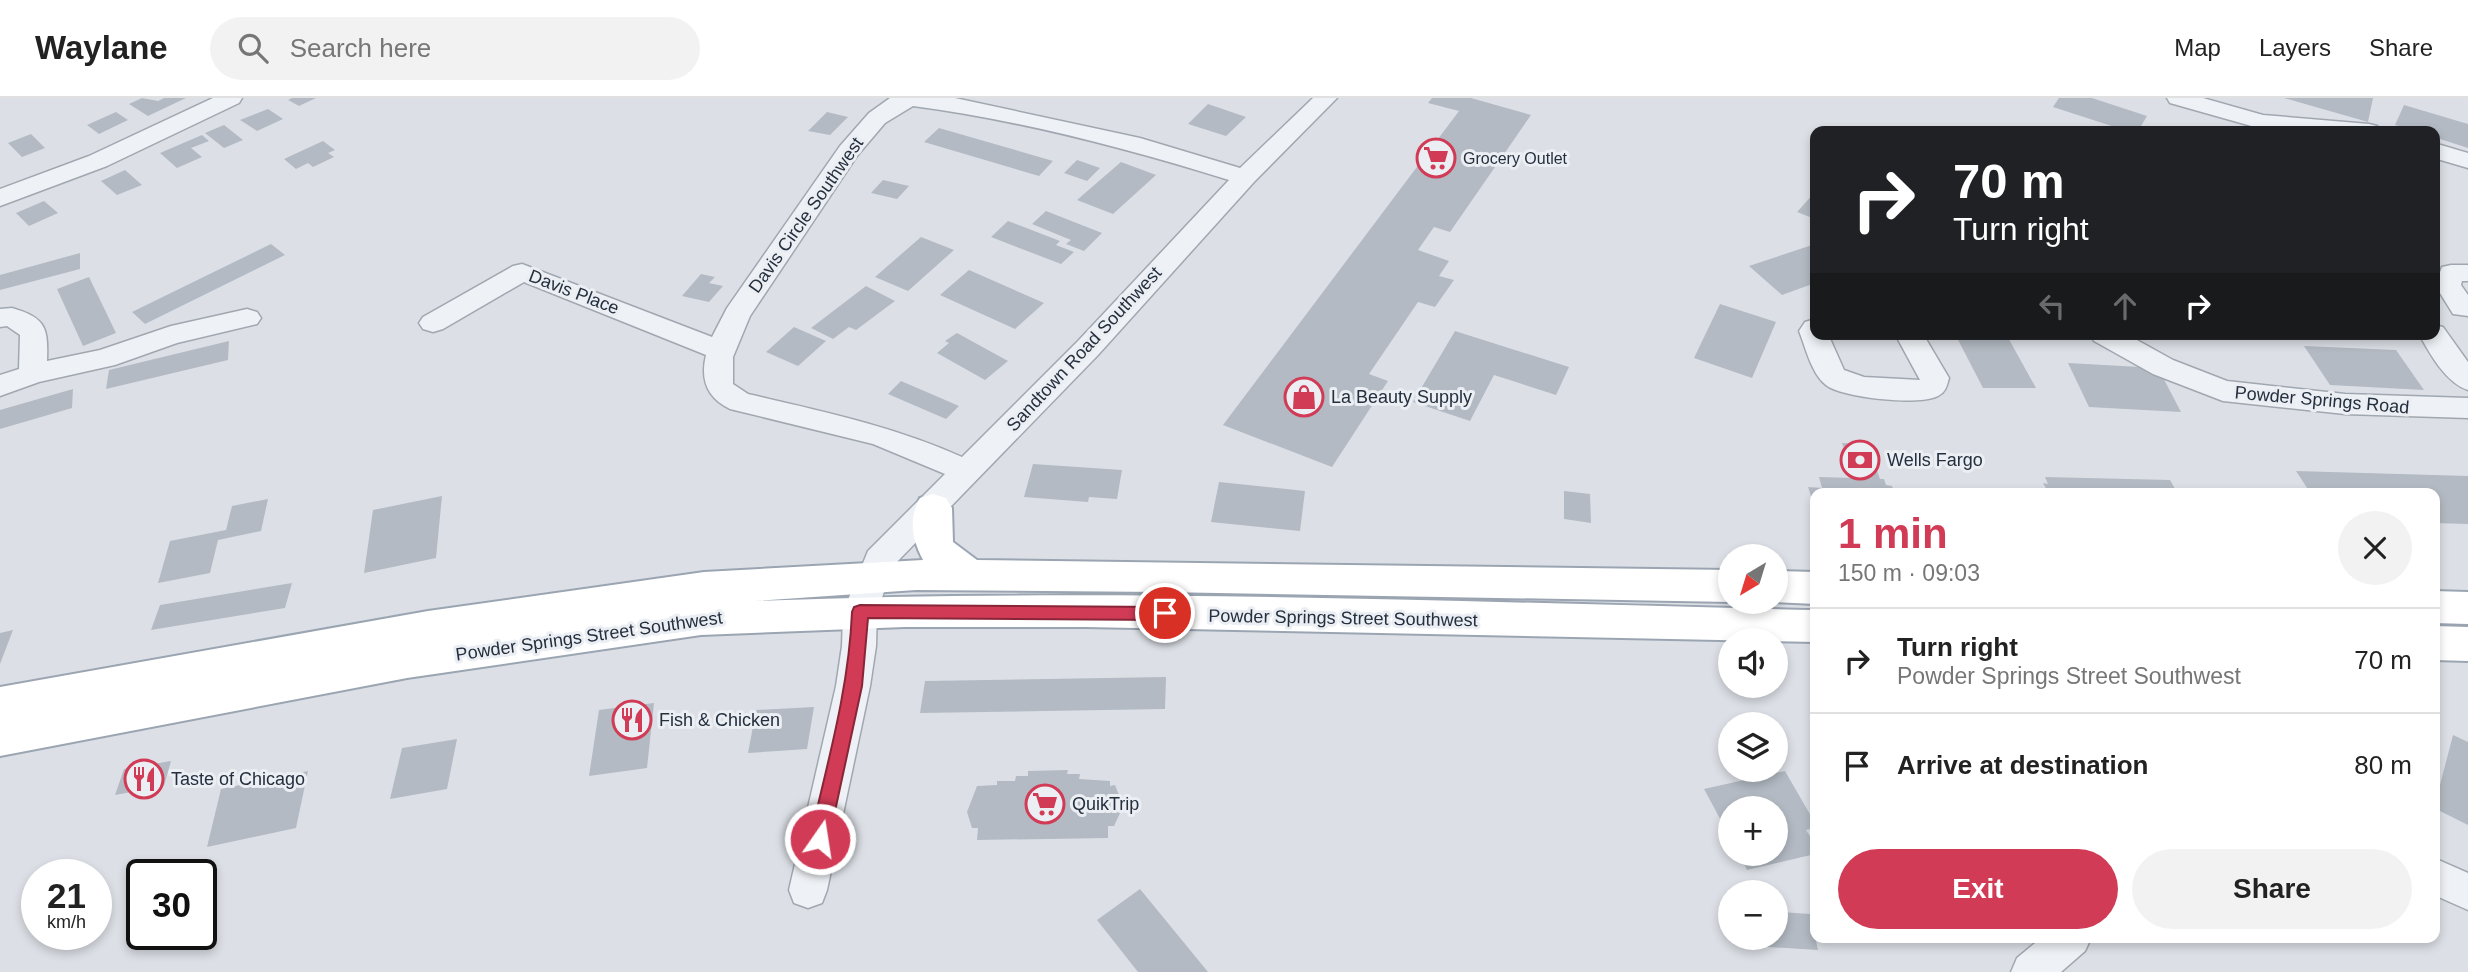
<!DOCTYPE html>
<html lang="en">
<head>
<meta charset="utf-8">
<style>
	:root { --surface:#fff; --page:#f2f2f2; --text:#222; --muted:#767676; --line:#e0e0e0; --accent:#d13b56 }
	body { margin:0; font-family:Arial,sans-serif; background:var(--page); color:var(--text); height:100vh; display:flex; flex-direction:column; font-size:26px; white-space:nowrap }
	* { box-sizing:border-box; margin:0 }
	p { font-size:23px; color:var(--muted) }
	.icon { flex:none; width:38px; height:38px; fill:none; stroke:currentColor; stroke-width:2; stroke-linecap:round; stroke-linejoin:round }
	.map { position:relative; flex:1; overflow:hidden }
	.drawer { position:absolute; left:1810px; top:390px; width:630px; height:455px; display:flex; flex-direction:column; background:var(--surface); border-radius:14px; box-shadow:0 4px 10px #0003 }
	.drawer>* { flex:none }
	.banner { position:absolute; left:1810px; top:28px; width:630px; height:214px; border-radius:14px; box-shadow:0 4px 10px #0003; background:#202124; color:#fff; overflow:hidden }
	.needle { width:46px; rotate:218deg }
	.buttons { position:absolute; left:1718px; top:446px; display:grid; gap:14px }
	.buttons a { display:grid; place-items:center; width:70px; height:70px; border-radius:50%; background:var(--surface); box-shadow:0 4px 10px #0003; font-size:35px }
	.speed { position:absolute; left:21px; top:761px; display:flex; gap:14px; font-size:35px; font-weight:700; text-align:center }
	.speed>* { display:grid; place-content:center; width:91px; height:91px; border-radius:50%; background:var(--surface); box-shadow:0 4px 10px #0003; line-height:1 }
	.speed small { font-size:18px; font-weight:400 }
	.speed .limit { border:4px solid #111; border-radius:10px; background:#fff; color:#111 }
	.pin { position:absolute; display:grid; place-items:center; width:60px; height:60px; color:#fff; margin:-30px; border:4px solid #fff; border-radius:50%; box-shadow:0 2px 7px #0007 }
	.me { position:absolute; width:77px; margin:-38px; rotate:13deg; stroke-linejoin:round; filter:drop-shadow(0 0 5px #0008) }
	.turn { display:flex; align-items:center; gap:24px; height:147px; padding:0 28px; font-size:32px }
	.turn .icon { width:91px; height:91px; stroke-width:2.5 }
	.turn b { display:block; font-size:49px; line-height:60px }
	.lanes { display:flex; align-items:center; height:66px; padding:0 28px; background:#0003; justify-content:center; gap:35px; direction:ltr }
	.lanes .off { opacity:.35 }
	.round { display:grid; place-items:center; flex:none; width:74px; height:74px; border-radius:37px; background:var(--page) }
	.overview { display:flex; align-items:center; justify-content:space-between; height:119px; padding:0 28px }
	h1 { font-size:42px; font-weight:800; line-height:52px; color:var(--accent) }
	.cta { display:flex; gap:14px; margin-top:auto; padding:14px 28px }
	.cta a { flex:1; height:80px; border-radius:42px; background:var(--accent); color:#fff; font-size:28px; font-weight:800; line-height:80px; text-align:center }
	.cta a+a { background:var(--page); color:var(--text) }
	ul { padding:0; list-style:none }
	li { display:flex; align-items:center; gap:21px; height:105px; padding:0 28px; border-top:2px solid var(--line) }
	li div { flex:1 }
	li b { display:block; font-size:26px }
	li em { font-style:normal }
	header { display:flex; align-items:center; gap:42px; box-sizing:border-box; height:98px; padding:0 35px; background:var(--surface); border-bottom:2px solid var(--line) }
	header strong { font-size:33px }
	nav { display:flex; gap:38px; margin-inline-start:auto; font-size:24px }
	.search { width:490px; height:63px; background:var(--page); display:flex; align-items:center; gap:18px; box-sizing:border-box; padding:0 24px; border-radius:38px; color:var(--muted); font-size:26px }
	.map>svg:first-child { display:block }
	.building { fill:#b3bac3 }
	.lines { fill:none; stroke-linecap:round; stroke-linejoin:round }
	.minor-casing { stroke:#a1a7b0; stroke-width:3 }
	.major-casing { stroke:#9ba5b2; stroke-width:4 }
	.minor { fill:#eef1f5; fill-rule:evenodd }
	.major { fill:#fff; fill-rule:evenodd }
	.route { fill:#d13b56; stroke:#882638; stroke-width:2 }
	.labels { text-anchor:middle; stroke-width:6; stroke-linejoin:round; paint-order:stroke }
	.far-poi-label { font-size:16px; fill:#252f3d; stroke:#ebeff4; text-anchor:start }
	.street-label { font-size:18px; fill:#252f3d; stroke:#ebeff4 }
	.poi-label { font-size:18px; fill:#252f3d; stroke:#ebeff4; text-anchor:start }
</style>
</head>
<body>
<header>
<strong>Waylane</strong>
<div class="search"><svg class="icon" aria-label="search" viewBox="0 0 24 24"><circle cx="10" cy="10" r="6"/><path d="M15 15l6 6"/></svg>Search here</div>
<nav><a>Map</a><a>Layers</a><a>Share</a></nav>
</header>
<div class="map">
<svg width="2468" height="874" viewBox="0 0 2468 874">
	<rect width="100%" height="100%" fill="#dce0e6"/>
	<!-- building -->
	<g class="building">
		<path d="M142,0L158,3L164,0H186L148,18L129,6Z"/>
		<path d="M292,0H316L299,8L288,2Z"/>
		<path d="M1432,0H1471L1531,17L1450,134L1434,129L1418,152L1449,163L1439,178L1454,182L1435,209L1418,204L1369,276L1388,283L1332,369L1223,327L1459,13L1428,5Z"/>
		<path d="M2059,0H2092L2147,18L2138,33H2127L2053,9Z"/>
		<path d="M2284,0H2373L2368,24Z"/>
		<path d="M1208,6L1246,19L1226,38L1188,26Z"/>
		<path d="M2404,7L2468,26V50L2434,39V33H2417L2395,27Z"/>
		<path d="M268,11L283,21L257,33L240,22Z"/>
		<path d="M116,14L128,22L99,36L87,27Z"/>
		<path d="M827,14L848,19L830,37L808,33Z"/>
		<path d="M224,27L243,42L224,50L205,35Z"/>
		<path d="M939,30L1053,63L1039,78L924,44Z"/>
		<path d="M31,36L45,50L22,59L8,45Z"/>
		<path d="M202,37L209,43L191,50L202,59L177,70L160,55Z"/>
		<path d="M323,43L335,52L328,55L334,59L313,69L308,65L296,71L284,61Z"/>
		<path d="M1077,62L1100,70L1087,83L1064,75Z"/>
		<path d="M1121,64L1156,77L1113,116L1077,102Z"/>
		<path d="M125,72L142,87L117,97L101,83Z"/>
		<path d="M883,82L909,88L897,101L871,95Z"/>
		<path d="M1815,94V121L1797,114Z"/>
		<path d="M44,103L58,115L29,128L16,115Z"/>
		<path d="M1046,113L1102,135L1084,153L1066,146L1071,142L1032,126Z"/>
		<path d="M1008,123L1060,143L1056,147L1074,154L1061,166L991,139Z"/>
		<path d="M921,139L954,152L908,193L875,179Z"/>
		<path d="M271,146L285,157L145,226L132,214Z"/>
		<path d="M1815,146V185L1782,197L1749,168Z"/>
		<path d="M80,155V171L0,192V177Z"/>
		<path d="M969,172L1044,205L1015,231L940,197Z"/>
		<path d="M701,176L715,179L709,185L723,188L709,204L682,198Z"/>
		<path d="M89,179L116,235L83,248L57,191Z"/>
		<path d="M866,188L895,203L856,232L849,229L833,241L811,230Z"/>
		<path d="M1720,206L1776,224L1752,280L1694,260Z"/>
		<path d="M794,229L826,243L798,268L766,254Z"/>
		<path d="M1455,233L1569,269L1556,297L1494,277L1470,323L1413,304Z"/>
		<path d="M957,235L1008,263L985,282L937,255L949,245L945,243Z"/>
		<path d="M1955,236H2006L2036,290H1983Z"/>
		<path d="M229,243L228,262L106,291L109,272Z"/>
		<path d="M2304,248L2396,252L2424,292L2330,287Z"/>
		<path d="M2068,265L2158,270L2181,314L2089,309Z"/>
		<path d="M901,283L959,308L946,321L888,296Z"/>
		<path d="M73,291L72,310L0,331V312Z"/>
		<path d="M1842,345L1867,346L1880,381H1884L1886,387L1892,388L1895,396H1815L1814,407L1808,389L1822,390L1819,379L1854,380Z"/>
		<path d="M1033,366L1122,372L1117,401L1089,399L1088,404L1024,399Z"/>
		<path d="M2296,373L2468,378V426L2434,425V396H2311Z"/>
		<path d="M2045,379L2170,382L2178,396H2049L2043,385L2048,386Z"/>
		<path d="M1219,384L1305,393L1300,433L1211,424Z"/>
		<path d="M1564,393L1590,396L1591,425L1564,421Z"/>
		<path d="M442,398L436,460L364,475L373,412Z"/>
		<path d="M268,401L261,433L218,442L210,475L158,485L170,443L226,432L232,408Z"/>
		<path d="M292,485L285,510L151,532L160,507Z"/>
		<path d="M13,532L0,566V535Z"/>
		<path d="M1166,579L1165,611L920,615L925,583Z"/>
		<path d="M654,605L647,670L589,678L599,612Z"/>
		<path d="M814,609L807,651L748,655L756,612Z"/>
		<path d="M2453,637L2468,644V727L2434,710Z"/>
		<path d="M457,641L447,691L390,701L402,650Z"/>
		<path d="M171,663L164,688L115,697L124,671Z"/>
		<path d="M1068,672L1067,676H1080L1079,681L1110,683V688L1115,687L1121,702V713L1114,728H1108V740L977,742L978,730H972L967,714L977,688L997,687V683H1015L1016,678H1028V673Z"/>
		<path d="M308,673L296,730L207,749L221,691Z"/>
		<path d="M1785,673L1815,725V730L1806,732L1815,746V756L1747,772L1739,756H1776V710H1731V741L1704,691Z"/>
		<path d="M1140,791L1208,874H1138L1097,822Z"/>
		<path d="M1781,814L1810,816L1818,852L1734,847L1733,840H1776V825H1783Z"/>
	</g>
	<g class="lines">
		<defs>
			<g id="minor">
				<path d="M213,0H242L239,5L107,68L0,108V91L89,58Z"/>
				<path d="M890,0H955L1140,40L1240,70L1313,0H1337L1254,84L1098,257L893,468L877,514L876,548L870,588L827,792L822,805L808,810L794,805L789,792L836,588L842,548L843,514L868,453L945,376L873,346L730,311C707,300 700,282 706,257L524,184L443,231L433,234L423,231L419,225L423,219L513,168L522,166L712,239L727,210L840,48L869,15ZM913,8C1020,22 1126,50 1229,82L1078,243L962,359C893,328 821,313 748,296L733,286V259L750,218L857,58L885,25Z"/>
				<path d="M2167,0H2203L2263,17L2369,26L2377,28L2381,33L2262,31L2170,5Z"/>
				<path d="M2434,45L2468,55V70L2434,60Z"/>
				<path d="M2451,167H2468V183H2462L2461,187L2468,197V218L2453,216L2435,187L2442,169Z"/>
				<path d="M12,210C47,220 48,231 47,263L100,252L171,228L247,211L257,214L261,220L257,226L177,245L115,267L39,284L0,298V277L19,271L20,237L7,228L0,229V211Z"/>
				<path d="M1815,221V236H1828L1844,272L1864,279L1920,282L1895,236H1923L1949,280C1947,287 1946,294 1938,298C1920,308 1842,300 1826,287C1811,275 1806,250 1799,233L1805,224Z"/>
				<path d="M2434,227L2443,229L2468,264V292C2446,285 2430,256 2419,236H2434Z"/>
				<path d="M2090,236H2126L2173,262L2227,283L2345,296L2468,300V320L2345,316L2223,303L2153,276L2094,243Z"/>
				<path d="M2434,760L2468,775V812L2434,797Z"/>
				<path d="M2041,840H2091L2085,853L2061,874H2011L2017,860Z"/>
			</g>
			<g id="major">
				<path d="M933,396L946,400L952,410L953,444L977,462L1731,472V504L1163,494L916,492L754,503C1107,489 1461,504 1815,512V544L1085,529H905L701,537L407,580L0,658V589L428,513L704,474L923,462C912,441 908,421 920,400Z"/>
				<path d="M1776,473L1815,474V506L1774,504H1776Z"/>
				<path d="M2434,493L2468,494V526L2434,525Z"/>
				<path d="M2434,528L2468,529V563L2434,562Z"/>
			</g>
		</defs>
		<!-- minor casing -->
		<use href="#minor" class="minor-casing"/>
		<!-- major casing -->
		<use href="#major" class="major-casing"/>
		<!-- minor -->
		<use href="#minor" class="minor"/>
		<!-- major -->
		<use href="#major" class="major"/>
	</g>
	<!-- route -->
	<path class="route" d="M860,507L1165,509L1171,511L1173,515L1171,520L1165,522L868,520L862,588L829,741L827,747L820,750L813,747L810,741C827,666 849,591 852,514L854,509Z"/>
	<!-- icons -->
	<defs>
		<symbol id="supermarket-ring" viewBox="-11 -11 22 22"><circle r="9.5" fill="#ebeff4" stroke="#d13b56" stroke-width="1.5"/><path d="M-6-5.5h2.5l.6 2H6L4.5 2H-2.5L-4.4-4H-6ZM-1.5 3.2a1.3 1.3 0 1 0 .1 0ZM3 3.2a1.3 1.3 0 1 0 .1 0Z" fill="#d13b56"/></symbol>
		<symbol id="shop-ring" viewBox="-11 -11 22 22"><circle r="9.5" fill="#ebeff4" stroke="#d13b56" stroke-width="1.5"/><path d="M-5-2.5h2.3a2.7 3.5 0 0 1 5.4 0H5L5.5 6h-11ZM-1.5-2.5h3a1.5 2.3 0 0 0-3 0Z" fill="#d13b56"/></symbol>
		<symbol id="bank-ring" viewBox="-11 -11 22 22"><circle r="9.5" fill="#ebeff4" stroke="#d13b56" stroke-width="1.5"/><path d="M-6-4H6V4H-6ZM0-2.3a2.3 2.3 0 1 0 0 4.6a2.3 2.3 0 1 0 0-4.6Z" fill="#d13b56"/></symbol>
		<symbol id="restaurant-ring" viewBox="-11 -11 22 22"><circle r="9.5" fill="#ebeff4" stroke="#d13b56" stroke-width="1.5"/><path d="M-5-6h1v4h1v-4h1v4h1v-4h1v5L-1.5 .5V6h-2V.5L-5-1ZM5-6V6H3V1.5H1.5Q1.5-4 5-6Z" fill="#d13b56"/></symbol>
	</defs>
	<g fill-rule="evenodd">
		<use href="#supermarket-ring" x="1414" y="38" width="44" height="44"/>
		<use href="#shop-ring" x="1282" y="277" width="44" height="44"/>
		<use href="#bank-ring" x="1838" y="340" width="44" height="44"/>
		<use href="#restaurant-ring" x="610" y="600" width="44" height="44"/>
		<use href="#restaurant-ring" x="122" y="659" width="44" height="44"/>
		<use href="#supermarket-ring" x="1023" y="684" width="44" height="44"/>
	</g>
	<g class="labels">
		<!-- far-poi labels -->
		<g class="far-poi-label">
			<text x="1463" y="66">Grocery Outlet</text>
		</g>
		<!-- street labels -->
		<g class="street-label">
			<text transform="translate(806 117) rotate(-55)" y="6">Davis Circle Southwest</text>
			<text transform="translate(574 194) rotate(21)" y="6">Davis Place</text>
			<text transform="translate(1084 251) rotate(-47)" y="6">Sandtown Road Southwest</text>
			<text transform="translate(2322 302) rotate(5)" y="6">Powder Springs Road</text>
			<text transform="translate(1343 520) rotate(1)" y="6">Powder Springs Street Southwest</text>
			<text transform="translate(589 538) rotate(-8)" y="6">Powder Springs Street Southwest</text>
		</g>
		<!-- poi labels -->
		<g class="poi-label">
			<text x="1331" y="305">La Beauty Supply</text>
			<text x="1887" y="368">Wells Fargo</text>
			<text x="659" y="628">Fish &amp; Chicken</text>
			<text x="171" y="687">Taste of Chicago</text>
			<text x="1072" y="712">QuikTrip</text>
		</g>
	</g>
</svg>
<div class="buttons">
<a><svg class="needle" viewBox="-14 -14 28 28"><path d="M0-13l5 13h-10z" fill="#e53935"/><path d="M0 13l5-13h-10z" fill="#767676"/></svg></a>
<a><svg class="icon" aria-label="sound" viewBox="0 0 24 24"><path d="M4 9h4l5-4v14l-5-4H4zM17 9q2 3 0 6"/></svg></a>
<a><svg class="icon" aria-label="layers" viewBox="0 0 24 24"><path d="M12 4l9 5-9 5-9-5zM3 14l9 5 9-5"/></svg></a>
<a>+</a>
<a>−</a>
</div>
<div class="speed"><div>21<small>km/h</small></div><div class="limit">30</div></div>
<div class="pin" style="left:1165px;top:515px;background:#d93025"><svg class="icon" aria-label="arrive" viewBox="0 0 24 24"><path d="M6 21V4h12l-3 4 3 4H6"/></svg></div>
<svg class="me" style="left:820px;top:741px" viewBox="-20 -20 40 40"><circle r="17" fill="#d13b56" stroke="#fff" stroke-width="3"/><path d="M0-11L8 9 0 5-8 9z" fill="#fff"/></svg>
<div class="banner">
<div class="turn"><svg class="icon" aria-label="right" viewBox="0 0 24 24"><path d="M7 20v-9h11M14 6l5 5-5 5"/></svg><div><b>70 m</b>Turn right</div></div>
<div class="lanes"><svg class="icon off" aria-label="left" viewBox="0 0 24 24"><path d="M17 20v-9H6M10 6l-5 5 5 5"/></svg><svg class="icon off" aria-label="ahead" viewBox="0 0 24 24"><path d="M12 20V5M6 11l6-6 6 6"/></svg><svg class="icon" aria-label="right" viewBox="0 0 24 24"><path d="M7 20v-9h11M14 6l5 5-5 5"/></svg></div>
</div>
<section class="drawer">
<div class="overview"><div><h1>1 min</h1><p>150 m · 09:03</p></div><a class="round"><svg class="icon" aria-label="close" viewBox="0 0 24 24"><path d="M6 6l12 12M18 6L6 18"/></svg></a></div>
<ul>
<li><svg class="icon" aria-label="right" viewBox="0 0 24 24"><path d="M7 20v-9h11M14 6l5 5-5 5"/></svg><div><b>Turn right</b><p>Powder Springs Street Southwest</p></div><em>70 m</em></li>
<li><svg class="icon" aria-label="arrive" viewBox="0 0 24 24"><path d="M6 21V4h12l-3 4 3 4H6"/></svg><div><b>Arrive at destination</b></div><em>80 m</em></li>
</ul>
<div class="cta"><a>Exit</a><a>Share</a></div>
</section>
</div>
</body>
</html>
